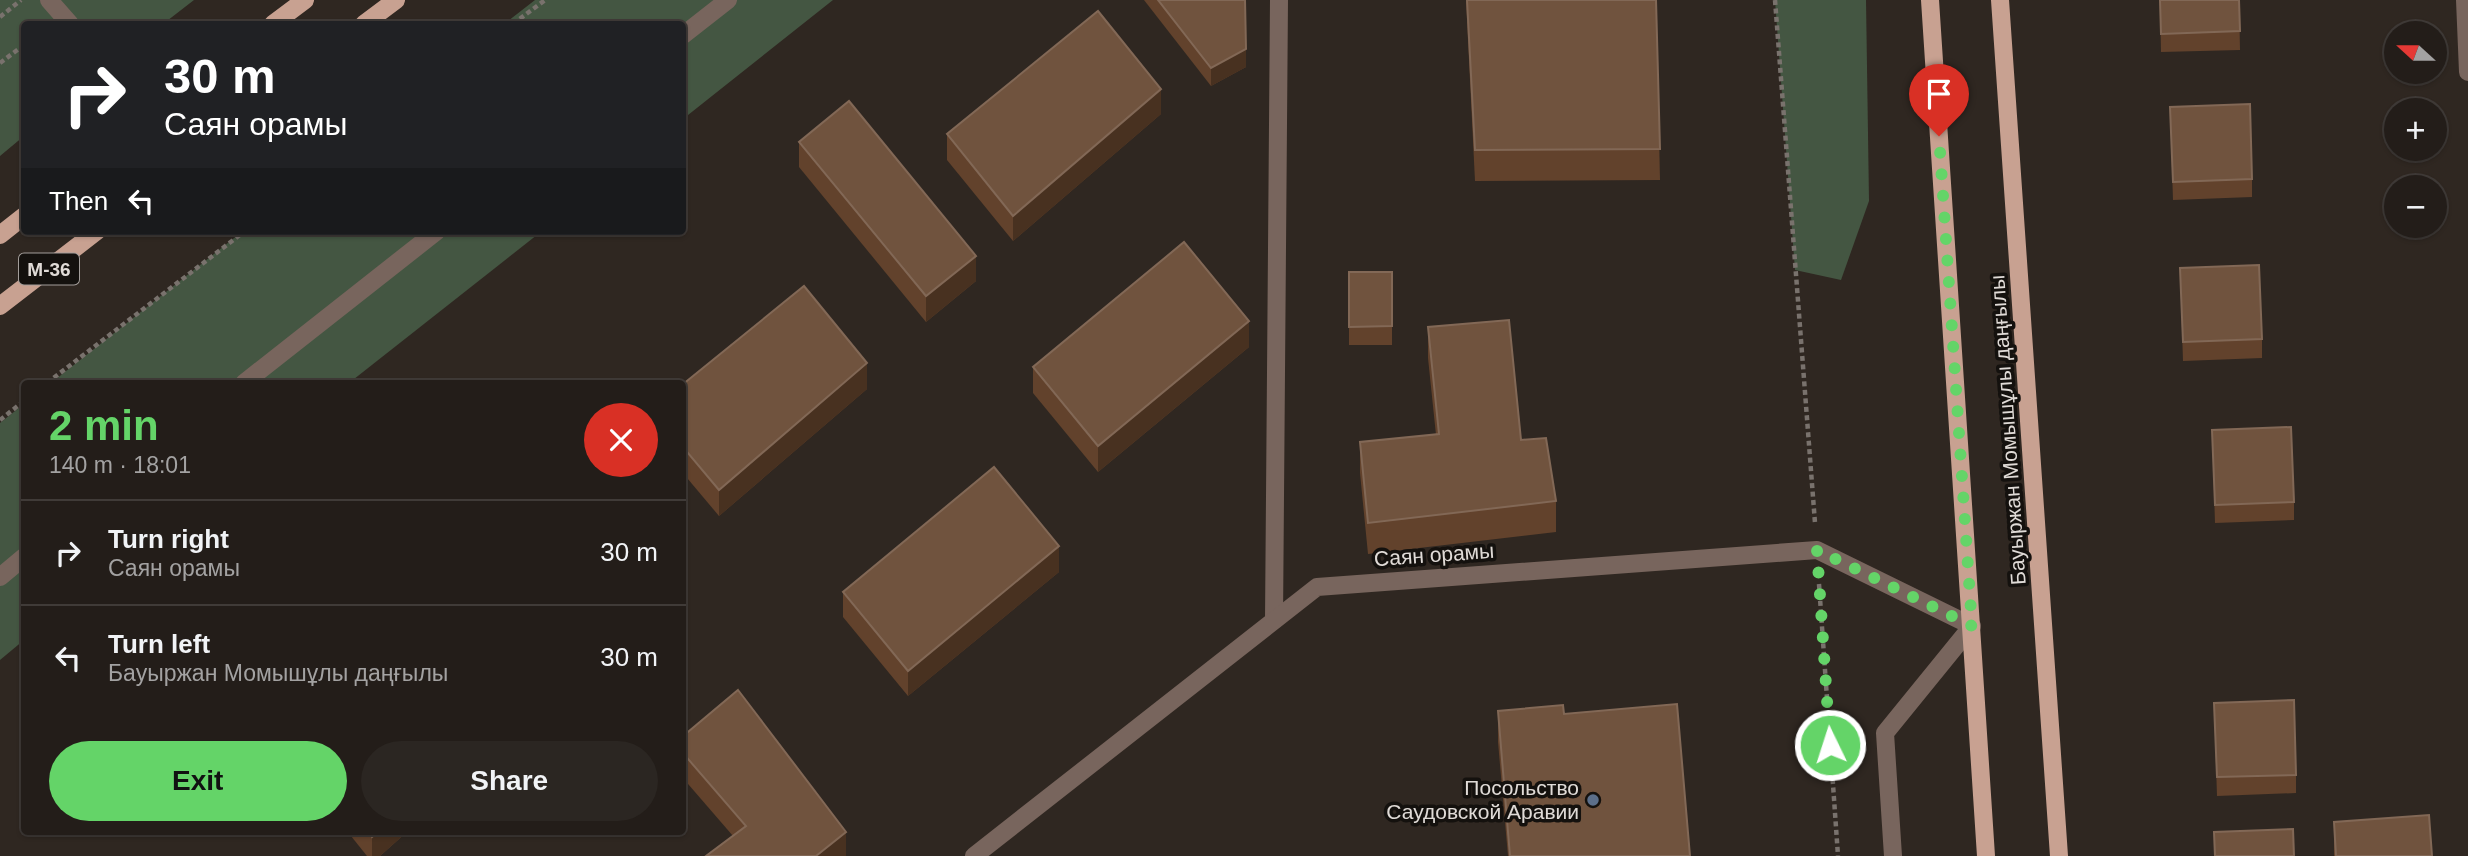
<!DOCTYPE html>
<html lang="en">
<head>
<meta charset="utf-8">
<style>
	:root { --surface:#231d19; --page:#2b2622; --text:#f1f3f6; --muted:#a3a2a2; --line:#403b38; --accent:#64d468 }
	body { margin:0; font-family:Arial,sans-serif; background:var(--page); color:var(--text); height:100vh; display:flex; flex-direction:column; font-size:26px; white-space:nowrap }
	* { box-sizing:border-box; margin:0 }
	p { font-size:23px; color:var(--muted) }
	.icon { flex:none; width:38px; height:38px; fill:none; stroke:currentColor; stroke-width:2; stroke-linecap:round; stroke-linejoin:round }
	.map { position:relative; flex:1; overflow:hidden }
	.details { position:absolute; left:21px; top:380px; width:665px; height:455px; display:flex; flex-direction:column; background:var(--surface); border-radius:7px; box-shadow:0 2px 5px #0004,0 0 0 2px var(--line) }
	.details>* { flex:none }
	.guide { position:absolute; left:21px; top:21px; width:665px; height:214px; border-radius:7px; box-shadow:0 2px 5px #0004,0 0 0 2px var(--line); background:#202124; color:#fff; overflow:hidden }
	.needle { width:46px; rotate:291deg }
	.fabs { position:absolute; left:2384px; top:21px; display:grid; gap:14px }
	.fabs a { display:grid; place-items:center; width:63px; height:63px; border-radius:50%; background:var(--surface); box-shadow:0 2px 5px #0004,0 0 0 2px var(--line); font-size:35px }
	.pin { position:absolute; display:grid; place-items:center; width:60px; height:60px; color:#fff; margin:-72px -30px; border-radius:50% 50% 50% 0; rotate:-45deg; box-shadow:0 0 7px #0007 }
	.pin .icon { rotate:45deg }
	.me { position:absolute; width:77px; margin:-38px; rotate:356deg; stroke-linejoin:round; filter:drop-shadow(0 0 5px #0008) }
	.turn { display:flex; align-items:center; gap:24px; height:147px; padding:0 28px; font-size:32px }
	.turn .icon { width:91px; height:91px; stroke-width:2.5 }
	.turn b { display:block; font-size:49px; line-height:60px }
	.then { display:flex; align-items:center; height:66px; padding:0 28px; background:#0003; gap:14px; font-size:26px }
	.round { display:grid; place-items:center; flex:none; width:74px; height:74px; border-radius:37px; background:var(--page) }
	.headline { display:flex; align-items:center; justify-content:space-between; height:119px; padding:0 28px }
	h1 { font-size:42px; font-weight:800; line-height:52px; color:var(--accent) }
	.primary-button { display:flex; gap:14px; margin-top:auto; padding:14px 28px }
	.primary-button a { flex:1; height:80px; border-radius:42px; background:var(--accent); color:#111; font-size:28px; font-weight:800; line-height:80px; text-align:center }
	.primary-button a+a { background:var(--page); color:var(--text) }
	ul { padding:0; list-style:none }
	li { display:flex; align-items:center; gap:21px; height:105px; padding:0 28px; border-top:2px solid var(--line) }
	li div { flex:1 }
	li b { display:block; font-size:26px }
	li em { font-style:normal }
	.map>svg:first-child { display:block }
	.green { fill:#445642 }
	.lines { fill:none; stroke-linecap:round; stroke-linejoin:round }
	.path { stroke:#79726d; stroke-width:4.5; stroke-dasharray:5 3.5; stroke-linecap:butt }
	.minor { stroke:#78655d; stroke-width:18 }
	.major { stroke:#c8a191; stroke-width:18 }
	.wall { fill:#62422c }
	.shaded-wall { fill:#483120 }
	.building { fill:#70533e; stroke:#826856; stroke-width:2 }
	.route { stroke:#64d468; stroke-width:12; stroke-dasharray:0 21.6 }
	.service-dot { fill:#5c6f8a; stroke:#14110e; stroke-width:2.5 }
	.labels { text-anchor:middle; stroke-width:7; stroke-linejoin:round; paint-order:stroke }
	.shield { fill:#14110e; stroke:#a39e9b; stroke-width:2 }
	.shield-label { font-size:19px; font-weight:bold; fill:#e0dbd7 }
	.street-label { font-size:21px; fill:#e0dbd7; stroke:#14110e }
	.poi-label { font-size:21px; fill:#e0dbd7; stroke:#14110e; text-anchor:end }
</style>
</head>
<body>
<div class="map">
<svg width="2468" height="856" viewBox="0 0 2468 856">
	<rect width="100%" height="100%" fill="#2f2721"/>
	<!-- green -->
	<g class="green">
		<path d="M0,0H194L163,24H24V136L0,156Z"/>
		<path d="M535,0H833L683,119L682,24H504Z"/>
		<path d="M1775,0H1866L1869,201L1841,280L1795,270Z"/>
		<path d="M243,231H542L349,383H51Z"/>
		<path d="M24,404V640L0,660V423Z"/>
	</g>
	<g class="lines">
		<!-- path -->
		<g class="path">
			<path d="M1775,0L1815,523"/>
			<path d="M0,17L21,0"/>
			<path d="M513,24L545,0"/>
			<path d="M0,63L24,45"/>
			<path d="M47,383L245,231"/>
			<path d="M0,420L24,401"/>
			<path d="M1819,584L1838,856"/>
		</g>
		<!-- minor -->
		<g class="minor">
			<path d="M49,0L70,24"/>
			<path d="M2465,0L2468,72"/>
			<path d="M682,36L728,0"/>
			<path d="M244,383L437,231"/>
			<path d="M0,577L24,557"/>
			<path d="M1274,620L1279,0"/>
			<path d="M974,856L1317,587L1817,550L1972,626L1885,733L1893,856"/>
		</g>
		<!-- major -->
		<g class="major">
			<path d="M1930,0L1986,856"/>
			<path d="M2000,0L2059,856"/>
			<path d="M273,24L305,0"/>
			<path d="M364,24L396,0"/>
			<path d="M0,235L24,216"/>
			<path d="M0,306L97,231"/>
		</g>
	</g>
	<!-- wall -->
	<g class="wall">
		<path d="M1144,0H1245L1246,67L1211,86Z"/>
		<path d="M1466,0H1656L1660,180L1475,181Z"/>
		<path d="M2160,0H2239L2240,50L2161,52Z"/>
		<path d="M2170,107L2252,179V197L2173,200Z"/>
		<path d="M1161,114L1013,241L947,160V134Z"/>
		<path d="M799,142L976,281L926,322L799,167Z"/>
		<path d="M2180,268L2262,339V358L2183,361Z"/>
		<rect x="1349" y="272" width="43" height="73"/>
		<path d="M1428,327L1521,440L1556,501V532L1368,554L1360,473V442L1436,435L1428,358Z"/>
		<path d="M1249,347L1098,472L1033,393V367Z"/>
		<path d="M682,385L867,389L719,516L682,472Z"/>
		<path d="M2212,430L2294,502V520L2215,523Z"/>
		<path d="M1059,572L908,696L843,617V592Z"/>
		<path d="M2214,703L2296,775V793L2217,796Z"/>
		<path d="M1498,711L1564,714L1690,856H1508L1498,742Z"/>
		<path d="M682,737L846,856L733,836L682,777Z"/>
		<path d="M2334,822L2432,856H2334Z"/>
		<path d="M347,831H408L380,856H367Z"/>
	</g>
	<!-- shaded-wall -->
	<g class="shaded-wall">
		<path d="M1246,49V67L1211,86V68Z"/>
		<path d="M1161,89V114L1013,241V216Z"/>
		<path d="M976,256V281L926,322V296Z"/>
		<path d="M1249,321V347L1098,472V446Z"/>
		<path d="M867,363V389L719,516V490Z"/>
		<path d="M1059,546V572L908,696V671Z"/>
		<path d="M379,831H408L380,856H372V837Z"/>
		<path d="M846,832V856H816Z"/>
	</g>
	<!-- building -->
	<g class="building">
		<path d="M1158,0H1245L1246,49L1211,68Z"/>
		<path d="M1467,0H1656L1660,149L1475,150Z"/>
		<path d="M2160,0H2239L2240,31L2161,34Z"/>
		<path d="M1098,11L1161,89L1013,216L947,134Z"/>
		<path d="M849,101L976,256L926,296L799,142Z"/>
		<path d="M2250,104L2252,179L2173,182L2170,107Z"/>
		<path d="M1184,242L1249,321L1098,446L1033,367Z"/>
		<path d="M2259,265L2262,339L2183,342L2180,268Z"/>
		<path d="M1349,272H1392V326L1349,327Z"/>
		<path d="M804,286L867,363L719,490L682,446V385Z"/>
		<path d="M1509,320L1521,440L1546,438L1556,501L1368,523L1360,442L1439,434L1428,327Z"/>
		<path d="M2291,427L2294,502L2215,505L2212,430Z"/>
		<path d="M994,467L1059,546L908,671L843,592Z"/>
		<path d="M738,690L846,832L816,856H706L746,826L682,752V737Z"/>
		<path d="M2294,700L2296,775L2217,777L2214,703Z"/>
		<path d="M1677,704L1690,856H1510L1498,711L1563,705L1564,714Z"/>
		<path d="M2429,815L2432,856H2336L2334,822Z"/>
		<path d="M2293,829L2294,856H2215L2214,832Z"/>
		<path d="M368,831H379L372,837Z"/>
	</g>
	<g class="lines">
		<!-- route -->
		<path class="route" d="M1830,745L1817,550L1972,626L1939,136"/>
	</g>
	<!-- markers -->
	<circle class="service-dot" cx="1593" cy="800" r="7"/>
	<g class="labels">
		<!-- shield labels -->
		<rect class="shield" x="19" y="253.5" width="60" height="31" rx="5"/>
		<g class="shield-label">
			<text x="49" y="276">M-36</text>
		</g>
		<!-- street labels -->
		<g class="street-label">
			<text transform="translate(2008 430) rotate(-94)" y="7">Бауыржан Момышұлы даңғылы</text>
			<text transform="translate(1434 555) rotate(-4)" y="7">Саян орамы</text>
		</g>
		<!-- poi labels -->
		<g class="poi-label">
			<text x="1579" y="795">Посольство<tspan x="1579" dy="24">Саудовской Аравии</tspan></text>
		</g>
	</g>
</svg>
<div class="fabs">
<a><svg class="needle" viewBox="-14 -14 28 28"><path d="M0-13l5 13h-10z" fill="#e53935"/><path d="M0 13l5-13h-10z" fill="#a3a2a2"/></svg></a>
<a>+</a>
<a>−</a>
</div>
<div class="pin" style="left:1939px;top:136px;background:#d93025"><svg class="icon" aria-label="arrive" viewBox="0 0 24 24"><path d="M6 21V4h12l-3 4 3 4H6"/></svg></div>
<svg class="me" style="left:1830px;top:745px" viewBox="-20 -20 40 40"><circle r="17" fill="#64d468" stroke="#fff" stroke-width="3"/><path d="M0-11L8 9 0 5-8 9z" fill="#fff"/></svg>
<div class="guide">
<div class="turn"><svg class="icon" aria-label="right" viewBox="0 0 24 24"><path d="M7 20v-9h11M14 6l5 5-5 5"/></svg><div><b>30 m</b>Саян орамы</div></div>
<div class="then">Then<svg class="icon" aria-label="left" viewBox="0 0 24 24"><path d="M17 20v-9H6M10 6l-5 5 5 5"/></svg></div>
</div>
<section class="details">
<div class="headline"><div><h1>2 min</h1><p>140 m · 18:01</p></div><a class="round" style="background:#d93025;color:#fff"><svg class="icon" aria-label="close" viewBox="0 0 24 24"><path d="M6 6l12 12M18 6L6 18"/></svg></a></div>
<ul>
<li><svg class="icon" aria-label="right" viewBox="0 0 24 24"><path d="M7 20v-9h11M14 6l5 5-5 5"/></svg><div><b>Turn right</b><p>Саян орамы</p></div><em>30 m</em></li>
<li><svg class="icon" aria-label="left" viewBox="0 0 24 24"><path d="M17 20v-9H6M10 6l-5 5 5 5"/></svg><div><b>Turn left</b><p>Бауыржан Момышұлы даңғылы</p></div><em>30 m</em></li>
</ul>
<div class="primary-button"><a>Exit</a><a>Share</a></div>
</section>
</div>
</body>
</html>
